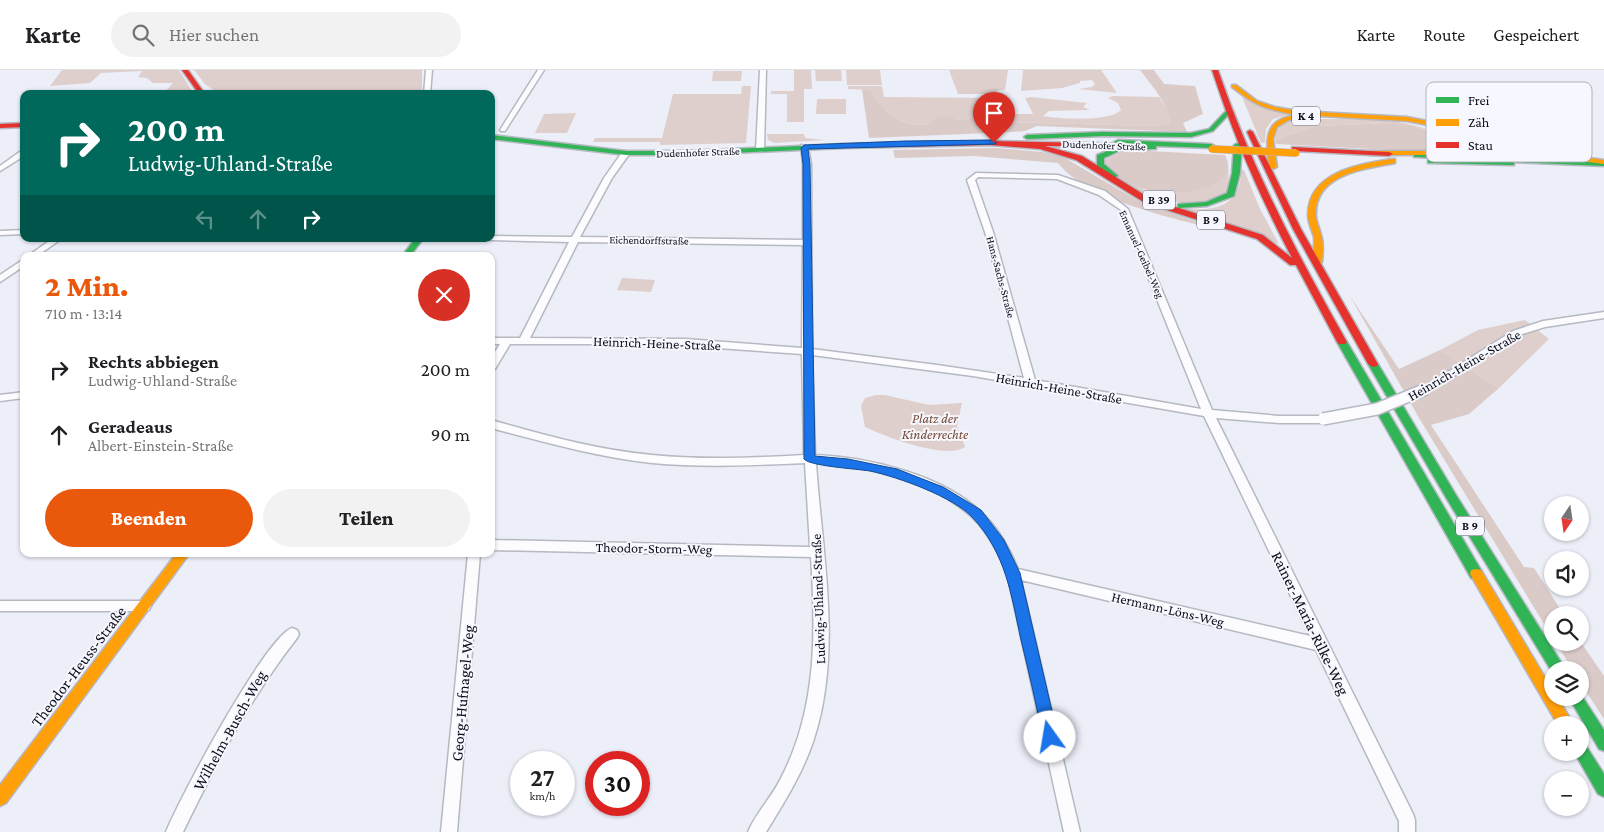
<!DOCTYPE html>
<html lang="de">
<head>
<meta charset="utf-8">
<style>
	:root { --surface:#fff; --page:#f2f2f2; --text:#202124; --muted:#757577; --line:#e0e0e0; --accent:#ea580c }
	body { margin:0; font-family:"Crimson Pro",serif; background:var(--page); color:var(--text); height:100vh; display:flex; flex-direction:column; font-size:19px; white-space:nowrap }
	* { box-sizing:border-box; margin:0 }
	p { font-size:16px; color:var(--muted) }
	.icon { flex:none; width:28px; height:28px; fill:none; stroke:currentColor; stroke-width:2; stroke-linecap:round; stroke-linejoin:round }
	.map { position:relative; flex:1; overflow:hidden }
	.panel { position:absolute; left:20px; top:182px; width:475px; height:305px; display:flex; flex-direction:column; background:var(--surface); border-radius:10px; box-shadow:0 1px 4px #0004 }
	.panel>* { flex:none }
	.top-card { position:absolute; left:20px; top:20px; width:475px; height:152px; border-radius:10px; box-shadow:0 1px 4px #0004; background:#00695c; color:#fff; overflow:hidden }
	.needle { width:32px; rotate:193deg }
	.buttons { position:absolute; left:1544px; top:426px; display:grid; gap:10px }
	.buttons a { display:grid; place-items:center; width:45px; height:45px; border-radius:50%; background:var(--surface); box-shadow:0 1px 4px #0004; font-size:25px }
	.speed { position:absolute; left:510px; top:681px; display:flex; gap:10px; font-size:25px; font-weight:700; text-align:center }
	.speed>* { display:grid; place-content:center; width:65px; height:65px; border-radius:50%; background:var(--surface); box-shadow:0 1px 4px #0004; line-height:1 }
	.speed small { font-size:12px; font-weight:400 }
	.speed .limit { border:8px solid #d22; background:#fff; color:#111 }
	.pin { position:absolute; display:grid; place-items:center; width:42px; height:42px; color:#fff; margin:-51px -21px; border-radius:50% 50% 50% 0; rotate:-45deg; box-shadow:0 0 5px #0007 }
	.pin .icon { rotate:45deg }
	.me { position:absolute; width:55px; margin:-28px; rotate:347deg; stroke-linejoin:round; filter:drop-shadow(0 0 4px #0008) }
	.turn { display:flex; align-items:center; gap:18px; height:105px; padding:0 25px; font-size:22px }
	.turn .icon { width:65px; height:65px; stroke-width:2.5 }
	.turn b { display:block; font-size:35px; line-height:42px }
	.lanes { display:flex; align-items:center; height:48px; padding:0 25px; background:#0003; justify-content:center; gap:25px; direction:ltr }
	.lanes .off { opacity:.35 }
	.round { display:grid; place-items:center; flex:none; width:52px; height:52px; border-radius:26px; background:var(--page) }
	.overview { display:flex; align-items:center; justify-content:space-between; height:85px; padding:0 25px }
	h1 { font-size:30px; font-weight:800; line-height:38px; color:var(--accent) }
	.action { display:flex; gap:10px; margin-top:auto; padding:10px 25px }
	.action a { flex:1; height:58px; border-radius:30px; background:var(--accent); color:#fff; font-size:20px; font-weight:800; line-height:58px; text-align:center }
	.action a+a { background:var(--page); color:var(--text) }
	ul { padding:0; list-style:none }
	li { display:flex; align-items:center; gap:15px; height:65px; padding:0 25px }
	li div { flex:1 }
	li b { display:block; font-size:19px }
	li em { font-style:normal }
	header { display:flex; align-items:center; gap:30px; box-sizing:border-box; height:70px; padding:0 25px; background:var(--surface); border-bottom:1px solid var(--line) }
	header strong { font-size:24px }
	nav { display:flex; gap:28px; margin-inline-start:auto; font-size:18px }
	.search { width:350px; height:45px; background:var(--page); display:flex; align-items:center; gap:12px; box-sizing:border-box; padding:0 18px; border-radius:28px; color:var(--muted); font-size:19px }
	.map>svg:first-child { display:block }
	.green { fill:#dfcfcc }
	.forest { fill:#dbcbc8 }
	.lines { fill:none; stroke-linecap:round; stroke-linejoin:round }
	.street-casing { stroke:#b6b8c2; stroke-width:3 }
	.fast-casing { stroke:#b6b8c2; stroke-width:3 }
	.slow-casing { stroke:#b6b8c2; stroke-width:3 }
	.jam-casing { stroke:#b6b8c2; stroke-width:3 }
	.street { fill:#fcfcfe; fill-rule:evenodd }
	.fast { fill:#30b455; fill-rule:evenodd }
	.slow { fill:#ff9f0a; fill-rule:evenodd }
	.jam { fill:#e5322d; fill-rule:evenodd }
	.street-bridge-casing { stroke:#b6b8c2; stroke-width:14; stroke-linecap:butt }
	.slow-bridge-casing { stroke:#b6b8c2; stroke-width:8; stroke-linecap:butt }
	.street-bridge { stroke:#fcfcfe; stroke-width:11 }
	.slow-bridge { stroke:#ff9f0a; stroke-width:7 }
	.route { fill:#1a73e8; stroke:#114b97 }
	.labels { text-anchor:middle; stroke-width:4; stroke-linejoin:round; paint-order:stroke }
	.far-street-label { font-size:11px; fill:#0b0d18; stroke:#f7f8ff }
	.shield { fill:#f7f8ff; stroke:#52545d; stroke-width:1 }
	.shield-label { font-size:12px; font-weight:bold; fill:#0b0d18 }
	.street-label { font-size:14px; fill:#0b0d18; stroke:#f7f8ff }
	.park-label { font-size:14px; font-style:italic; fill:#774935; stroke:#f7f8ff }
	.near-street-label { font-size:16px; fill:#0b0d18; stroke:#f7f8ff }
	.key { fill:#f7f8ff; stroke:#b0b2ba; stroke-width:1 }
	.key-label { font-size:14px; fill:#0b0d18 }
</style>
</head>
<body>
<header>
<strong>Karte</strong>
<div class="search"><svg class="icon" aria-label="search" viewBox="0 0 24 24"><circle cx="10" cy="10" r="6"/><path d="M15 15l6 6"/></svg>Hier suchen</div>
<nav><a>Karte</a><a>Route</a><a>Gespeichert</a></nav>
</header>
<div class="map">
<svg width="1604" height="762" viewBox="0 0 1604 762">
	<rect width="100%" height="100%" fill="#eceef8"/>
	<!-- green -->
	<g class="green">
		<path d="M62,0H179L194,24H163L173,13H153L147,8L138,7L142,1L101,3L90,13L50,16Z"/>
		<path d="M194,0H422V22L421,24H219L205,14Z"/>
		<path d="M794,0H811L812,19H804V52H787V24H771V21H794Z"/>
		<path d="M815,0H841L842,11H816Z"/>
		<path d="M846,0H880L882,15H847Z"/>
		<path d="M949,0H1008L1005,20H998L996,24H958Z"/>
		<path d="M1023,0H1101L1117,23L1079,19L1092,17L1095,14L1092,10L1080,11V13L1062,18L1021,21Z"/>
		<path d="M713,1H742L741,11H712Z"/>
		<path d="M742,16H751L746,73L660,75V72H593L595,68H662L673,24H741Z"/>
		<path d="M848,16H882L884,27L990,28L998,44H1033L1025,28L1031,27L1087,33L1083,37L1090,40L1049,41L1043,46C1060,49 1109,52 1121,40L1118,33L1108,28L1113,26L1159,27L1169,43L1170,52L1163,55L1152,56L1009,52L984,46L957,50L954,47H936L933,53C917,58 896,51 885,39C879,33 876,26 870,20L848,19Z"/>
		<path d="M1242,27L1264,38L1292,44L1273,49L1266,59L1265,73H1261Z"/>
		<path d="M817,29H846V44H816Z"/>
		<path d="M576,43L567,63H535L544,44Z"/>
		<path d="M1307,49C1341,50 1425,44 1447,73L1443,76V72L1438,67L1420,58L1388,53L1314,56L1275,70C1278,49 1288,51 1307,49Z"/>
		<path d="M767,64H804L805,68L825,70L774,73L768,70Z"/>
		<path d="M1147,81L1225,85L1148,81L1115,103C1127,110 1140,119 1154,123C1162,125 1172,122 1181,121C1204,119 1224,118 1228,90L1229,119C1224,123 1220,129 1214,131C1184,141 1117,121 1104,91C1114,80 1134,81 1147,81Z"/>
		<path d="M1241,100H1244L1260,139L1279,174L1179,138C1211,142 1241,139 1241,100Z"/>
		<path d="M622,208L655,210L651,222L617,220Z"/>
		<path d="M1525,250L1549,269L1499,318L1440,280L1478,260Z"/>
		<path d="M876,325H885L929,335L962,333L957,356L965,377C946,390 886,367 865,357L861,336L865,328Z"/>
	</g>
	<!-- forest -->
	<g class="forest">
		<path d="M1140,0H1154L1164,14L1195,16L1203,44L1183,53L1187,62L1037,56L1025,61L1013,62L869,68L862,19L870,20C876,26 879,33 885,39C896,51 916,58 932,53L937,46L953,45L957,50L984,46L1009,52L1152,56L1163,55L1170,52C1167,32 1152,16 1140,0Z"/>
		<path d="M1388,53C1407,55 1429,57 1443,72V76L1432,80L1409,81L1276,74L1275,70L1314,56Z"/>
		<path d="M996,78L1043,82L1065,88L1142,133L1221,160C1177,150 1085,129 1058,93L974,86L895,88L893,80Z"/>
		<path d="M1148,81L1225,85C1247,129 1131,138 1109,94C1116,80 1134,82 1148,81Z"/>
		<path d="M1350,226L1399,299L1440,280L1499,318L1469,344L1431,355L1524,497L1534,498L1564,545H1552V567L1419,348Z"/>
		<path d="M1580,571L1604,606V649L1580,612V600H1573L1556,573L1580,572Z"/>
	</g>
	<g class="lines">
		<defs>
			<g id="street">
				<path d="M426,0H432L430,24H424Z"/>
				<path d="M538,0H544L505,61H501L500,60Z"/>
				<path d="M760,0H766L764,80L760,82L756,80Z"/>
				<path d="M801,75L808,77L811,94L812,279L937,295L1024,308L985,162L967,110L976,103L1058,105L1105,121L1128,139L1212,340L1279,346H1327L1328,349L1323,353H1279L1216,348L1413,744L1415,750V762H1399V751L1316,580L1021,510L1080,762H1064L1007,503C999,485 991,468 978,453C941,413 869,395 816,393C822,484 843,583 813,672C802,704 784,733 766,762H748C756,743 771,728 780,710C817,641 816,563 811,487L491,480V470L810,477L805,393C754,395 703,398 652,393C597,387 544,372 491,358V350C544,365 597,380 652,385C702,390 753,388 804,385L802,284L661,274H510L495,299L491,300V288L500,274H491V268H520L569,172L491,170L487,169H491V166L572,167L604,108L623,81H626L630,83L612,108L580,167L803,170V94ZM978,107L1057,109L1099,125L1121,140L1201,339L1035,310L993,162L975,110ZM578,172L803,175L802,278L685,269L530,268ZM812,285L973,306L1204,346L1310,566L1018,499C1010,480 1000,461 986,447C948,406 870,387 815,385Z"/>
				<path d="M21,81H24V86L0,101V96Z"/>
				<path d="M24,160V164L0,165V161Z"/>
				<path d="M52,169H61L37,186H28Z"/>
				<path d="M24,189V196L0,212V205Z"/>
				<path d="M1604,242V248L1545,257L1519,265L1430,321H1422L1421,319L1513,261L1543,251Z"/>
				<path d="M24,322V328L0,331V325Z"/>
				<path d="M468,484H480L457,762H441Z"/>
				<path d="M0,531H144L149,532L151,536L149,540L144,541H0Z"/>
				<path d="M292,558L297,560L299,564L297,568C250,628 216,694 183,762H166C179,729 265,568 292,558Z"/>
			</g>
			<g id="fast">
				<path d="M1226,41L1231,42L1213,61L1191,67L1103,66L1027,69L1024,67L1027,65L1103,62L1191,63L1209,59Z"/>
				<path d="M491,65L626,81H687L843,74L847,76L843,78L687,85H626L491,69Z"/>
				<path d="M1118,70L1211,74L1215,76L1211,78L1156,76V79H1153L1119,81L1104,88V94L1118,106L1114,108L1097,97V85L1118,77L1146,75L1116,73L1114,72Z"/>
				<path d="M1238,73L1242,75L1240,103L1234,126L1207,136L1178,138V134L1206,132L1227,123L1232,103L1234,75Z"/>
				<path d="M1414,83L1604,92V96L1514,92V95H1511L1431,93H1428V89L1473,90L1417,87H1414Z"/>
				<path d="M415,169H423L410,186H402Z"/>
				<path d="M1342,269L1347,272L1481,500L1482,504L1481,508L1476,509L1471,508L1337,272Z"/>
				<path d="M1373,291L1378,294L1456,425L1566,600H1552V602L1448,431L1368,294Z"/>
				<path d="M1580,623L1604,660V681L1599,679L1569,628H1580Z"/>
				<path d="M1580,672L1585,674L1604,704V727L1598,724L1574,682H1580Z"/>
			</g>
			<g id="slow">
				<path d="M1232,15H1236L1257,31L1275,37L1298,41L1407,47L1432,52L1522,79L1604,90V94L1521,83L1438,58L1452,67L1459,77L1458,79L1439,85H1369V81H1438L1451,76L1447,69L1432,59L1431,58L1433,56L1407,51L1302,45L1301,47L1289,50L1277,57L1273,69L1277,97L1273,99L1269,97C1267,70 1262,50 1296,45C1265,39 1256,36 1232,17Z"/>
				<path d="M1392,89H1395V93C1364,99 1314,104 1316,146C1316,152 1320,159 1321,165C1324,174 1323,183 1322,192L1318,195L1315,194C1312,186 1315,176 1314,167C1312,160 1308,153 1308,145C1308,102 1359,94 1392,89Z"/>
				<path d="M176,484H189L6,733L0,736V715Z"/>
				<path d="M1476,499L1481,500L1552,619V628H1558L1574,655H1558L1470,504L1471,500Z"/>
			</g>
			<g id="jam">
				<path d="M182,0H188L205,24H199Z"/>
				<path d="M1212,0H1218C1251,96 1297,184 1347,272L1345,274H1339L1337,272L1296,195H1290L1257,169L1145,133L1076,90L1040,79L990,75L843,78L839,76L843,74L990,71L1137,74L1141,76L1139,77L1045,76L1082,86L1151,129L1263,165L1292,188C1260,127 1233,65 1212,0Z"/>
				<path d="M24,53V57L0,58V54Z"/>
				<path d="M1250,60L1253,62L1301,159L1378,294L1377,296L1373,297L1368,294L1293,159L1247,62Z"/>
				<path d="M1292,77L1389,82L1393,84L1389,86L1295,81H1292Z"/>
			</g>
		</defs>
		<!-- street casing -->
		<use href="#street" class="street-casing"/>
		<!-- fast casing -->
		<use href="#fast" class="fast-casing"/>
		<!-- slow casing -->
		<use href="#slow" class="slow-casing"/>
		<!-- jam casing -->
		<use href="#jam" class="jam-casing"/>
		<!-- street -->
		<use href="#street" class="street"/>
		<!-- fast -->
		<use href="#fast" class="fast"/>
		<!-- slow -->
		<use href="#slow" class="slow"/>
		<!-- jam -->
		<use href="#jam" class="jam"/>
		<defs>
			<path id="street-bridge" d="M1323,349L1377,339L1426,319"/>
			<path id="slow-bridge" d="M1212,79L1296,83"/>
		</defs>
		<!-- street-bridge casing -->
		<use href="#street-bridge" class="street-bridge-casing"/>
		<!-- slow-bridge casing -->
		<use href="#slow-bridge" class="slow-bridge-casing"/>
		<!-- street-bridge -->
		<use href="#street-bridge" class="street-bridge"/>
		<!-- slow-bridge -->
		<use href="#slow-bridge" class="slow-bridge"/>
	</g>
	<!-- route -->
	<path class="route" d="M994,70L996,74L808,79L810,94L815,386L848,389L897,399L943,417L981,440L1004,470L1020,503L1058,667L1056,672L1050,674L1045,672L1043,667C1036,634 1029,602 1021,570C1011,524 1006,484 973,448C954,427 898,407 870,401C858,399 809,396 804,389L803,94L801,78L804,75L905,71Z"/>
	<g class="labels">
		<!-- far-street labels -->
		<g class="far-street-label">
			<text transform="translate(1104 75) rotate(2)" y="4">Dudenhofer Straße</text>
			<text transform="translate(698 82) rotate(-2)" y="4">Dudenhofer Straße</text>
			<text transform="translate(649 170) rotate(1)" y="4">Eichendorffstraße</text>
			<text transform="translate(1142 184) rotate(66)" y="4">Emanuel-Geibel-Weg</text>
			<text transform="translate(1001 207) rotate(75)" y="4">Hans-Sachs-Straße</text>
		</g>
		<!-- shield labels -->
		<g class="shield">
			<rect x="1292" y="36.5" width="28" height="19" rx="4"/>
			<rect x="1143" y="120.5" width="32" height="19" rx="4"/>
			<rect x="1197" y="140.5" width="28" height="19" rx="4"/>
			<rect x="1456" y="446.5" width="28" height="19" rx="4"/>
		</g>
		<g class="shield-label">
			<text x="1306" y="50">K 4</text>
			<text x="1159" y="134">B 39</text>
			<text x="1211" y="154">B 9</text>
			<text x="1470" y="460">B 9</text>
		</g>
		<!-- street labels -->
		<g class="street-label">
			<text transform="translate(657 273) rotate(2)" y="5">Heinrich-Heine-Straße</text>
			<text transform="translate(1464 295) rotate(-30)" y="5">Heinrich-Heine-Straße</text>
			<text transform="translate(1059 318) rotate(10)" y="5">Heinrich-Heine-Straße</text>
			<text transform="translate(654 478) rotate(1)" y="5">Theodor-Storm-Weg</text>
			<text transform="translate(818 529) rotate(-92)" y="5">Ludwig-Uhland-Straße</text>
			<text transform="translate(1168 539) rotate(13)" y="5">Hermann-Löns-Weg</text>
		</g>
		<!-- park labels -->
		<g class="park-label">
			<text x="935" y="353">Platz der<tspan x="935" dy="16">Kinderrechte</tspan></text>
		</g>
		<!-- near-street labels -->
		<g class="near-street-label">
			<text transform="translate(1311 553) rotate(64)" y="6">Rainer-Maria-Rilke-Weg</text>
			<text transform="translate(78 596) rotate(-53)" y="6">Theodor-Heuss-Straße</text>
			<text transform="translate(462 623) rotate(-85)" y="6">Georg-Hufnagel-Weg</text>
			<text transform="translate(229 660) rotate(-61)" y="6">Wilhelm-Busch-Weg</text>
		</g>
	</g>
	<!-- legend -->
	<rect x="1426" y="12" width="166" height="80" rx="8" class="key"/>
	<rect x="1436" y="27" width="23" height="6" fill="#30b455"/>
	<rect x="1436" y="49" width="23" height="7" fill="#ff9f0a"/>
	<rect x="1436" y="72" width="23" height="6" fill="#e5322d"/>
	<g class="key-label">
		<text x="1468" y="35">Frei</text>
		<text x="1468" y="57">Zäh</text>
		<text x="1468" y="80">Stau</text>
	</g>
</svg>
<div class="buttons">
<a><svg class="needle" viewBox="-14 -14 28 28"><path d="M0-13l5 13h-10z" fill="#e53935"/><path d="M0 13l5-13h-10z" fill="#757577"/></svg></a>
<a><svg class="icon" aria-label="sound" viewBox="0 0 24 24"><path d="M4 9h4l5-4v14l-5-4H4zM17 9q2 3 0 6"/></svg></a>
<a><svg class="icon" aria-label="search" viewBox="0 0 24 24"><circle cx="10" cy="10" r="6"/><path d="M15 15l6 6"/></svg></a>
<a><svg class="icon" aria-label="layers" viewBox="0 0 24 24"><path d="M12 4l9 5-9 5-9-5zM3 14l9 5 9-5"/></svg></a>
<a>+</a>
<a>−</a>
</div>
<div class="speed"><div>27<small>km/h</small></div><div class="limit">30</div></div>
<div class="pin" style="left:994px;top:73px;background:#d93025"><svg class="icon" aria-label="arrive" viewBox="0 0 24 24"><path d="M6 21V4h12l-3 4 3 4H6"/></svg></div>
<svg class="me" style="left:1050px;top:667px" viewBox="-20 -20 40 40"><circle r="19" fill="#fff"/><path d="M0-13L10 11 0 6-10 11z" fill="#1a73e8"/></svg>
<div class="top-card">
<div class="turn"><svg class="icon" aria-label="right" viewBox="0 0 24 24"><path d="M7 20v-9h11M14 6l5 5-5 5"/></svg><div><b>200 m</b>Ludwig-Uhland-Straße</div></div>
<div class="lanes"><svg class="icon off" aria-label="left" viewBox="0 0 24 24"><path d="M17 20v-9H6M10 6l-5 5 5 5"/></svg><svg class="icon off" aria-label="ahead" viewBox="0 0 24 24"><path d="M12 20V5M6 11l6-6 6 6"/></svg><svg class="icon" aria-label="right" viewBox="0 0 24 24"><path d="M7 20v-9h11M14 6l5 5-5 5"/></svg></div>
</div>
<section class="panel">
<div class="overview"><div><h1>2 Min.</h1><p>710 m · 13:14</p></div><a class="round" style="background:#d93025;color:#fff"><svg class="icon" aria-label="close" viewBox="0 0 24 24"><path d="M6 6l12 12M18 6L6 18"/></svg></a></div>
<ul>
<li><svg class="icon" aria-label="right" viewBox="0 0 24 24"><path d="M7 20v-9h11M14 6l5 5-5 5"/></svg><div><b>Rechts abbiegen</b><p>Ludwig-Uhland-Straße</p></div><em>200 m</em></li>
<li><svg class="icon" aria-label="ahead" viewBox="0 0 24 24"><path d="M12 20V5M6 11l6-6 6 6"/></svg><div><b>Geradeaus</b><p>Albert-Einstein-Straße</p></div><em>90 m</em></li>
</ul>
<div class="action"><a>Beenden</a><a>Teilen</a></div>
</section>
</div>
</body>
</html>
